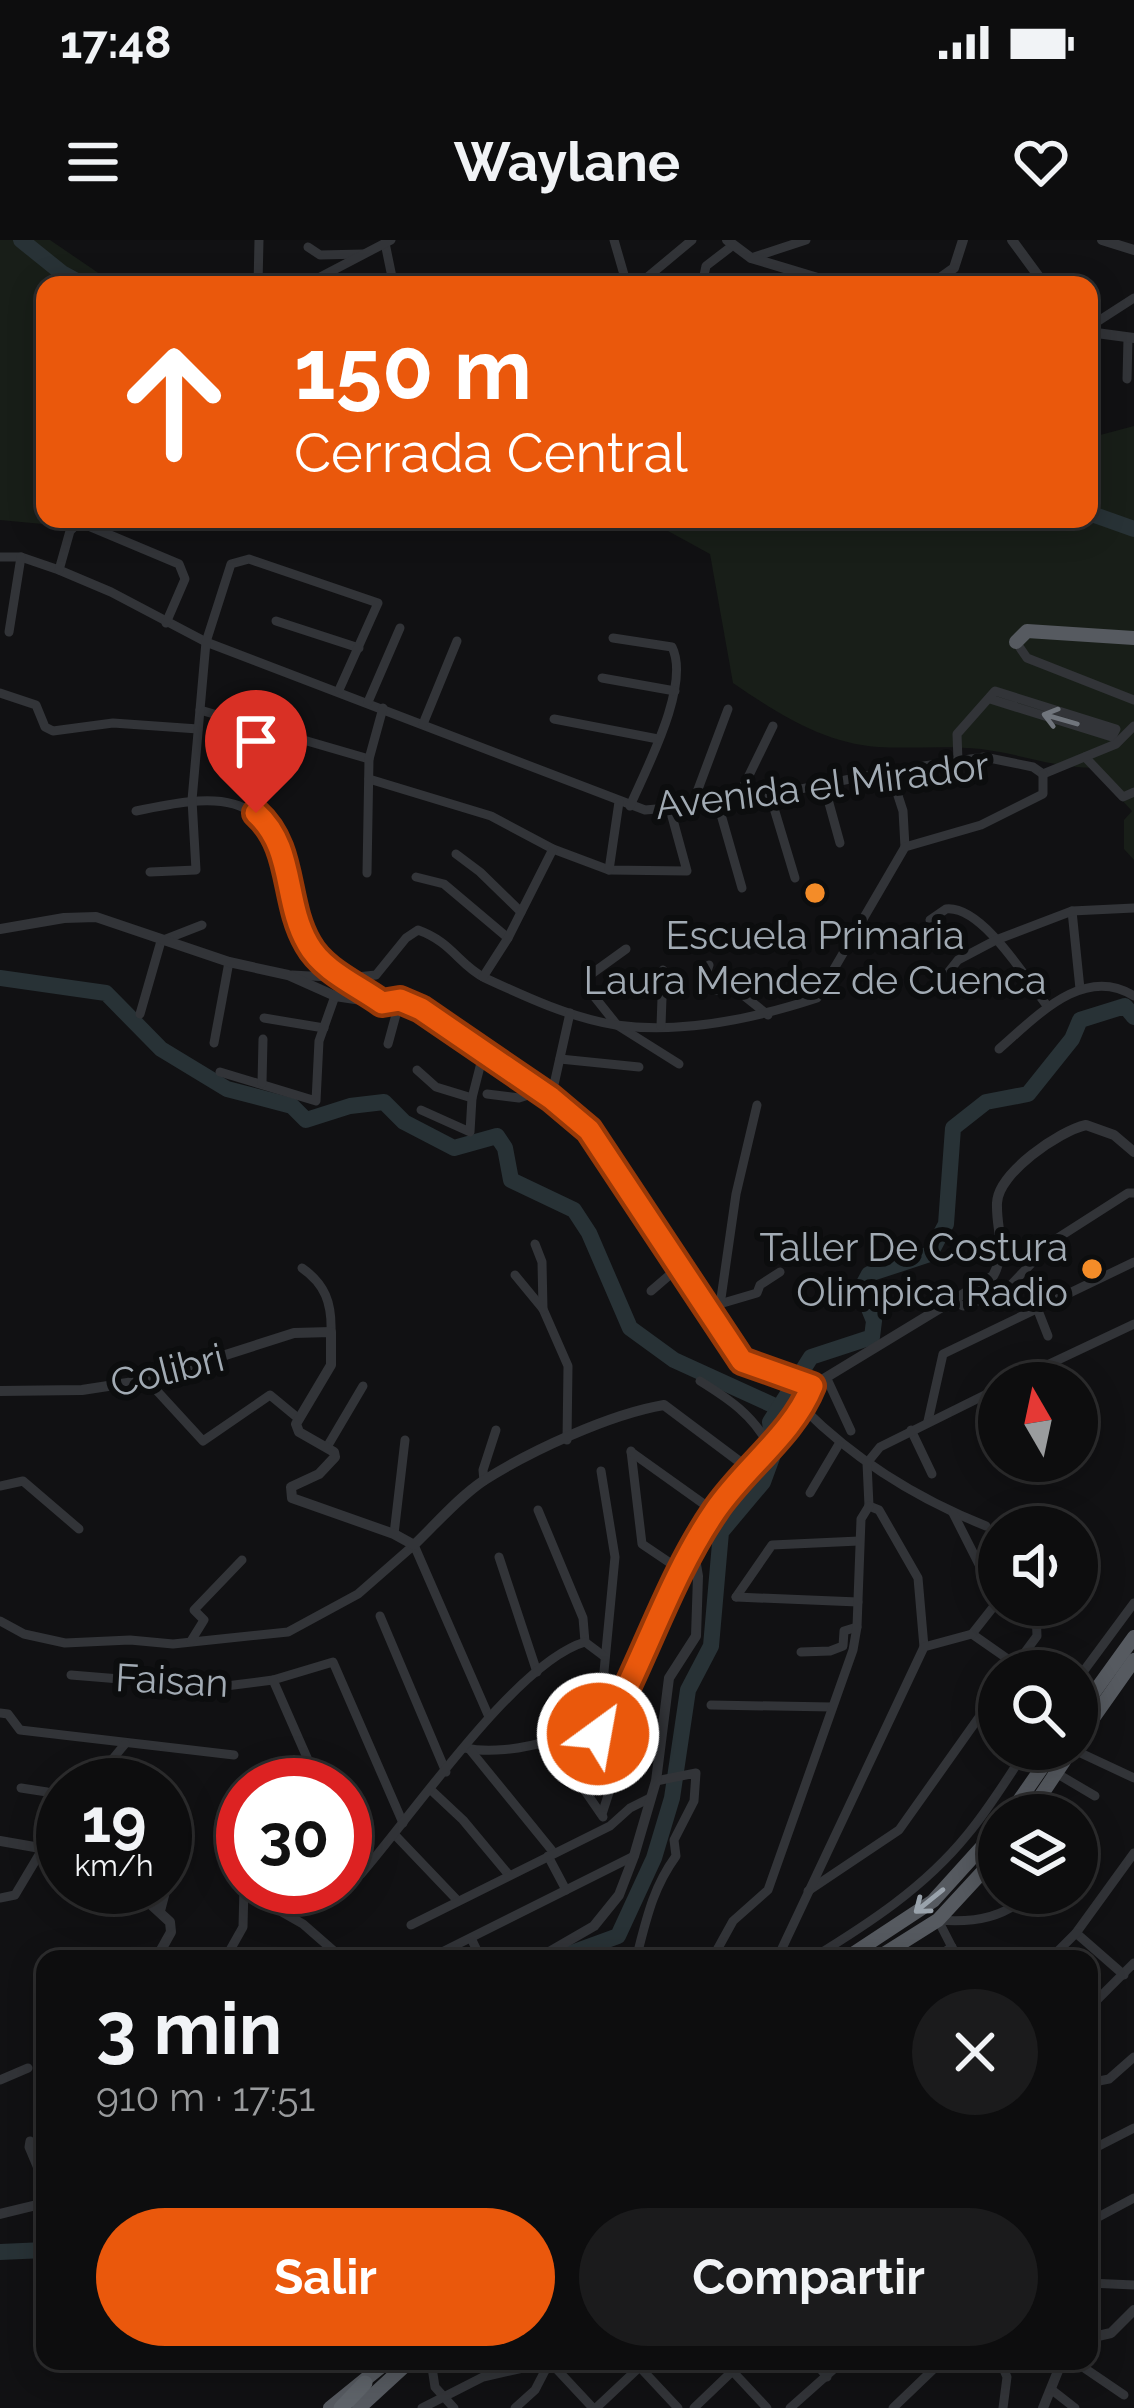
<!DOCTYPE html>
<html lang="es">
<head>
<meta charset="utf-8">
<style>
	:root { --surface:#0d0d0e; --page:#1b1b1c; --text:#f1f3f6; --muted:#9a9c9e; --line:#2d2d2e; --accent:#ea580c }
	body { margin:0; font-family:Raleway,sans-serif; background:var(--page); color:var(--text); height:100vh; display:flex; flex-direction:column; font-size:45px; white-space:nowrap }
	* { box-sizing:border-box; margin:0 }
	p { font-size:39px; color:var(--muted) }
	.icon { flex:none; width:66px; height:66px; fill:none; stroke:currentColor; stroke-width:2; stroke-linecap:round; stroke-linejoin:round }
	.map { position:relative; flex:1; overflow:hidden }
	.panel { position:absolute; left:36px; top:1710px; width:1062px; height:420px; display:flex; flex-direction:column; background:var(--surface); border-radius:24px; box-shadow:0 6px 30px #0003,0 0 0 3px var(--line) }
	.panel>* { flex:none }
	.guide { position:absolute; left:36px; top:36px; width:1062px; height:252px; border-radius:24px; box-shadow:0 6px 30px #0003,0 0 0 3px var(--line); background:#ea580c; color:#fff; overflow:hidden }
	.needle { width:78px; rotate:351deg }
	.fabs { position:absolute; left:978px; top:1122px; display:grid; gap:24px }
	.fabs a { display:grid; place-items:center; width:120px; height:120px; border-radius:50%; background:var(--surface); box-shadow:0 6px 30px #0003,0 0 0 3px var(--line); font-size:60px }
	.speed { position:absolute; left:36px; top:1518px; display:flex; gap:24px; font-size:60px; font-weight:700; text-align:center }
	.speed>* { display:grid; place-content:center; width:156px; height:156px; border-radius:50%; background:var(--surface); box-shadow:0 6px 30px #0003,0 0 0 3px var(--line); line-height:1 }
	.speed small { font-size:30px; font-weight:400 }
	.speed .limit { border:18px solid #d22; background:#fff; color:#111 }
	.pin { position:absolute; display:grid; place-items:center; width:102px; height:102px; color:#fff; margin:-123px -51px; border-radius:50% 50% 50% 0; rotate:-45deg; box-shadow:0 0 12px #0007 }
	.pin .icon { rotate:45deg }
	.me { position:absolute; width:132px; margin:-66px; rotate:32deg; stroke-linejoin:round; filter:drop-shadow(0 0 9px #0008) }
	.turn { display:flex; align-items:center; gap:42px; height:252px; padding:0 60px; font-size:54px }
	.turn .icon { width:156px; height:156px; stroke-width:2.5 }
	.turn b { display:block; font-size:84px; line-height:102px }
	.round { display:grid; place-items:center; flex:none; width:126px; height:126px; border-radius:63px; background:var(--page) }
	.head { display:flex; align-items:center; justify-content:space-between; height:204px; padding:0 60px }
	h1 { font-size:72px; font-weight:700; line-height:90px }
	.button { display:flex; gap:24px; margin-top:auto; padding:24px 60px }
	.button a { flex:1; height:138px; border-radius:72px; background:var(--accent); color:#fff; font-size:48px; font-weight:700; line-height:138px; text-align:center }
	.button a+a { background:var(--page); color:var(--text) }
	.status { display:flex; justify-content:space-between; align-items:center; height:84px; padding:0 60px; background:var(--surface); direction:ltr }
	.status svg { height:33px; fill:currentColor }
	header { display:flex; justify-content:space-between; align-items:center; height:156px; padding:0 60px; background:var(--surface); font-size:54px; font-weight:700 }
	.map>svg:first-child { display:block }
	.green { fill:#181e18 }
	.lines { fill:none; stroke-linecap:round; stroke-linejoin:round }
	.river { stroke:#283236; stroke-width:16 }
	.minor { stroke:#323438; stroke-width:9 }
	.tertiary { stroke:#323438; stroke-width:10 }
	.trunk { stroke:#565a60; stroke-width:14 }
	.motorway { stroke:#5e6369; stroke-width:15 }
	.oneway { stroke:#70757c }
	.oneway2 { stroke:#9aa3ac }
	.route-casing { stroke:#983908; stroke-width:30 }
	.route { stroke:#ea580c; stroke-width:21 }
	.poi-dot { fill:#f48c28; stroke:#0c0d0e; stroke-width:4.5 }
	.labels { text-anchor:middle; stroke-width:12; stroke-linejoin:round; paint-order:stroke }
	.street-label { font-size:39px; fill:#a2abb4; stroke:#0c0d0e }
	.poi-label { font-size:39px; fill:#a2abb4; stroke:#0c0d0e }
</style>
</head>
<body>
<div class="status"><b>17:48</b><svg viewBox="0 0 49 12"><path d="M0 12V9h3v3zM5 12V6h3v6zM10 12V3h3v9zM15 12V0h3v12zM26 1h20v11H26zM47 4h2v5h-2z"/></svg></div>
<header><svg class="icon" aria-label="menu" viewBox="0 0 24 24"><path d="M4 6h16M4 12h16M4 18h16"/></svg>Waylane<svg class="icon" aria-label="heart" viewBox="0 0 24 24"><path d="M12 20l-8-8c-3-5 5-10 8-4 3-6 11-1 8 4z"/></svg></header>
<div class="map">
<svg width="1134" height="2168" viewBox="0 0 1134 2168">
	<rect width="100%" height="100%" fill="#111113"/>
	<!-- green -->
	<g class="green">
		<path d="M0,0H50L116,45H45V279H73L53,285L0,280Z"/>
		<path d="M1134,186V620L1124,609V580L1132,571L1092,528C1053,527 1020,514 981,509C947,505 912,509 878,507C823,503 777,473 733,443L710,314L646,279H1089V198Z"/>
	</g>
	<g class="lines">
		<!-- river -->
		<g class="river">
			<path d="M21,0L62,33L84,45"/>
			<path d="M1089,273L1134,289"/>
			<path d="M0,738L106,753L161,809L227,849L292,866L306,880L350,866L384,862L404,882L454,908L497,896L505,908L511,940L574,970L589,993L630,1088L674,1120L777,1167"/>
			<path d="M555,1719L618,1696L654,1618L672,1558L688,1450L711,1406L721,1292L763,1242L774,1212L770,1182L811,1117L872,1097L874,1081L861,1049L869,1034L930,1014L946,984L953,888L986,862L1028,854L1072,799L1080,780L1125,766L1134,777"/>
			<path d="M0,2012L45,2010"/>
		</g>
		<!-- minor -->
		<g class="minor">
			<path d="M614,0L627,45"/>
			<path d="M385,3L392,37L420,45"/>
			<path d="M308,7L320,15L363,14"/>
			<path d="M751,18L806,0"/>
			<path d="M258,45L259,0"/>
			<path d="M305,45L391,0"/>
			<path d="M638,45L692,0"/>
			<path d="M702,45L706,26L732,6"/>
			<path d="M1089,87L1134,58"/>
			<path d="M1127,139L1128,98"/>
			<path d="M0,317H21L59,330L111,352L206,402L645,570L736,562L890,531L984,517L1033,527L1043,534"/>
			<path d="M59,330L70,291L79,282L179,324L185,339L166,383"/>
			<path d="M276,381L359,408"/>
			<path d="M9,392L21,317"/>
			<path d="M613,398L672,407C691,445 646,529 630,566"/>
			<path d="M1016,402L1027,418L1134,460"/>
			<path d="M602,438L675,451"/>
			<path d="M0,453L36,465L45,487L53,491L113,483L198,489"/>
			<path d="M368,462L400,388"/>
			<path d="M200,470L369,519"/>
			<path d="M554,479L658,499"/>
			<path d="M423,484L457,401"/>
			<path d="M1085,517L1123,557L1134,552"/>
			<path d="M958,521L957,494L995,451L1116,489L1112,497L990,459"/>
			<path d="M890,531L903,571L905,607"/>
			<path d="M1043,534L1116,504L1134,486"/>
			<path d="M369,539L491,576L553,609L609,630L687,631L670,569"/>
			<path d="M824,545L840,603"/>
			<path d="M770,555L795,638"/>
			<path d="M736,562L773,486"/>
			<path d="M718,564L742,648"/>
			<path d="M691,568L728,469"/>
			<path d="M136,571C213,555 268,546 289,638C294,663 296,687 311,709C326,732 355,744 378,760"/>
			<path d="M456,614L480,632L521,672"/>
			<path d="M609,630L619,562"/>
			<path d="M150,632L196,630L192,560L206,402L231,324L249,319L378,363L339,450"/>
			<path d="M367,633L369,519L383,468"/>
			<path d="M416,637L444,644L508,698"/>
			<path d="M1072,671L1080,749"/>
			<path d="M930,680L946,669C982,665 1027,740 1048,767"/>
			<path d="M626,709L590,735L589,750L617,785L679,824"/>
			<path d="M709,725L704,740L715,750L738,751L768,775"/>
			<path d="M292,735L347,738L376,735L406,698L418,690C452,702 459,725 485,738C526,757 571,778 616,785C681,794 756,778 817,758L905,607L981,585L1043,554V534"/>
			<path d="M483,737L508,698L553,609"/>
			<path d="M939,744L958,720L996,700L1072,671L1134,668"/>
			<path d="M140,774L161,701L202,685"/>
			<path d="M264,778L324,788"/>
			<path d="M661,786L663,730"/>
			<path d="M214,803L229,722"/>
			<path d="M388,804L400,760"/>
			<path d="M999,809C1036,777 1084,724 1134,756"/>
			<path d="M560,819L639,827"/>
			<path d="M417,830L436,847L472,858"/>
			<path d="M220,832L316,861L319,801L335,756"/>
			<path d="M262,843L263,799"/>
			<path d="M487,854L519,858L541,851"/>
			<path d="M551,858L570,773"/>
			<path d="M421,870L470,892L472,858L484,811"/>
			<path d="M535,1004L542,1022L543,1069L568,1126L567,1200"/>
			<path d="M302,1028C325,1044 332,1063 331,1092"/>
			<path d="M515,1035L543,1069"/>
			<path d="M651,1051L680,1026"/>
			<path d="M954,1062L963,1066L1004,1052L1053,1001L1128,953H1134"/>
			<path d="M723,1063L757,1053L760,1045L780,1032"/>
			<path d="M1037,1068L1048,1096"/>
			<path d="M717,1086L736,954L757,865"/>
			<path d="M827,1139L851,1191"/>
			<path d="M147,1140L203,1201L270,1155L299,1179"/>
			<path d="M700,1141C729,1159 753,1175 769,1206"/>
			<path d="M1009,1143L1134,1084"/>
			<path d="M803,1168C855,1220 918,1259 986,1286"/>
			<path d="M928,1181L943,1114L1134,1022"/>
			<path d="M911,1190L932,1234"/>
			<path d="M327,1207L363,1146"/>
			<path d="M631,1211L642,1304L679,1329"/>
			<path d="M631,1212L715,1272"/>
			<path d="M601,1231L615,1317L598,1494L618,1525L602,1574"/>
			<path d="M484,1241L483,1230L496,1190"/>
			<path d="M0,1246L23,1241L79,1289"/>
			<path d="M810,1253L839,1204"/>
			<path d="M869,1266L867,1223L880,1207L999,1148"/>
			<path d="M869,1266L879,1270L918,1338L924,1407"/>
			<path d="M538,1270L583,1378L585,1402"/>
			<path d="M953,1273L998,1362"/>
			<path d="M394,1294L405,1200"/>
			<path d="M499,1317L537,1432"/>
			<path d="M736,1357L772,1305L859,1301"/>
			<path d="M736,1357L858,1362"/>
			<path d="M380,1376L446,1532"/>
			<path d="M0,1381L24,1394L65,1403L130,1400L173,1404L288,1392L358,1354L414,1305L489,1477"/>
			<path d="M972,1394L1025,1431"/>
			<path d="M972,1394L998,1361"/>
			<path d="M191,1401L204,1380L194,1370L242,1320"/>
			<path d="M801,1412L830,1411L843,1406L844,1391L857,1387"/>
			<path d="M1011,1431L1037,1396L1036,1372L1041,1365"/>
			<path d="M71,1435L218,1447L273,1440L333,1422L403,1583"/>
			<path d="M273,1440L319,1545"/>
			<path d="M1077,1440L1134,1363"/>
			<path d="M711,1465L832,1467"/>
			<path d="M0,1473L8,1474L20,1490L234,1515"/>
			<path d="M550,1500L603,1577"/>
			<path d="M465,1508C510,1518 595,1495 623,1456L693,1307"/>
			<path d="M1072,1509L1134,1538"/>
			<path d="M471,1511L554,1613"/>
			<path d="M1056,1533L1095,1556"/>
			<path d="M100,1545L101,1533L125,1504"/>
			<path d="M141,1545L144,1542"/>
			<path d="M21,1548L47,1552L63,1574"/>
			<path d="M431,1550L463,1580L509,1635"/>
			<path d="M395,1595L458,1661"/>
			<path d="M345,1604L361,1634C412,1576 516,1422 585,1402L605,1417"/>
			<path d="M548,1616L566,1650"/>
			<path d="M808,1651L899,1590L999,1449"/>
			<path d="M0,1658L15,1655L43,1608"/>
			<path d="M161,1669L167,1646L165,1623"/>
			<path d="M282,1672L303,1684L343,1719"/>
			<path d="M938,1680C971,1683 1006,1678 1029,1653"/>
			<path d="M938,1680L958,1719"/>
			<path d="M411,1685L610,1586L630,1568L650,1558"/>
			<path d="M1076,1693L1124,1735"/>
			<path d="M471,1698L481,1719"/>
			<path d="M225,1719L243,1687L244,1647"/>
			<path d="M428,1719L634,1616"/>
			<path d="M636,1719C646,1681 652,1649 676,1616L674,1600L694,1561L696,1533L656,1541"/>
			<path d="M712,1719L733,1681L768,1650L853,1410L857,1387L861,1279L869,1266"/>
			<path d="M777,1719L924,1407L972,1394"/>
			<path d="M811,1719C868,1684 924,1648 967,1595C989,1569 1008,1537 1027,1509"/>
			<path d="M933,1719L952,1707"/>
			<path d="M1050,1719L1076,1693L1134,1613"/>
			<path d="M1089,1768L1134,1723"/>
			<path d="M0,1840L28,1828"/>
			<path d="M1089,1843L1109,1839L1134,1817"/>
			<path d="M30,1901L29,1907L45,1945"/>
			<path d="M1089,1911L1134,1888"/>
			<path d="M1089,1982L1134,1958"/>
			<path d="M1089,2043L1134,2045"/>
			<path d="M431,2121L435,2147L454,2168"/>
			<path d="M634,2121L678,2168"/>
			<path d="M723,2121L767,2168"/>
			<path d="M814,2121L827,2137"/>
			<path d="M1000,2121L1007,2137L1003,2168"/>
			<path d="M1074,2121L1124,2155"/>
			<path d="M550,2122L593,2168"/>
			<path d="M1052,2150L1075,2168"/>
			<path d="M422,2168L483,2137L550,2122"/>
			<path d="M515,2168L535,2150L550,2121"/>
			<path d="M596,2168L646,2121"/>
			<path d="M694,2168L743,2121"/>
			<path d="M790,2168L843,2121"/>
			<path d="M893,2168L942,2121"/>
		</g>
		<!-- tertiary -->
		<g class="tertiary">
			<path d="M727,0L751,18L841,45"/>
			<path d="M1012,0L1045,45"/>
			<path d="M1102,0L1134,10"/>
			<path d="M930,45L954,28L963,0"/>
			<path d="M1089,92L1134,98"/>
			<path d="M0,689L64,678L96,677L229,722L288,735L335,756L382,763L400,760L421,768L541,851L589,890L742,1121L812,1146"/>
			<path d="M0,1151L82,1150L147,1140L294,1093L331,1092V1125L296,1184L299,1192L334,1212L335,1217L319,1234L291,1247L292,1258L394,1294L414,1305C436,1284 458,1258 483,1241C530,1211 610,1174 664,1165L748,1228"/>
			<path d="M0,1601L63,1612"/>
			<path d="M132,1647L170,1682L171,1692L156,1719"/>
			<path d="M537,1719L594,1686L619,1655L634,1616L656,1541L669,1438L696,1396L698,1336L693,1307L748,1228L803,1168L812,1146L993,1036C1008,1008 996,992 997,963C998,933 1059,891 1086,885L1114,895L1134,912"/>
			<path d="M0,1974L45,1963"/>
			<path d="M1089,2098L1111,2093L1134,2070"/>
			<path d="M1043,2168L1062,2121"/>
		</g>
		<!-- trunk -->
		<g class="trunk">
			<path d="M1016,402L1027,391L1134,398"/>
			<path d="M1077,1476L1134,1397"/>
			<path d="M1077,1501L1134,1420"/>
			<path d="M1009,1575L1055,1509"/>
			<path d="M1028,1575L1072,1509"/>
			<path d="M845,1719L933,1661L999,1588"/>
			<path d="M876,1719L938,1680L999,1614"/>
			<path d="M330,2168L388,2121"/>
			<path d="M359,2168L410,2121"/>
		</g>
		<!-- motorway -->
		<path class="motorway" d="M341,2168L365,2143"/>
	</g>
	<!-- one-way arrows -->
	<defs><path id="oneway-shaft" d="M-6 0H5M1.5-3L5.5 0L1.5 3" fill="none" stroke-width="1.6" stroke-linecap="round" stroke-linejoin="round" transform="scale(3)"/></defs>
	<use class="oneway" href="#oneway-shaft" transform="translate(1060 479) rotate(-164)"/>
	<use class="oneway2" href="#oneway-shaft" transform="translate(929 1661) rotate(141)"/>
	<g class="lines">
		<defs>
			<path id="route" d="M256,573C295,608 283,661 308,704C323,731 357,745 382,763L400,760L421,769L551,858L589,890L742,1121L812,1146C793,1194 744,1228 715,1271C676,1328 653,1394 623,1456L612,1472L599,1480L598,1494"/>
		</defs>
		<!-- route casing -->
		<use href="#route" class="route-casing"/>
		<!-- route -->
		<use href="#route" class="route"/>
	</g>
	<!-- markers -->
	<g class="poi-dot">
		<circle cx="815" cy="653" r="12"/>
		<circle cx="1092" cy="1029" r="12"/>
	</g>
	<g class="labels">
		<!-- street labels -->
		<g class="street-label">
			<text transform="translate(822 545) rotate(-7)" y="14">Avenida el Mirador</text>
			<text transform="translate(167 1130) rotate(-14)" y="14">Colibri</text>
			<text transform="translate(172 1440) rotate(3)" y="14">Faisan</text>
		</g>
		<!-- poi labels -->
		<g class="poi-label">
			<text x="815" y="709">Escuela Primaria<tspan x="815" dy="45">Laura Mendez de Cuenca</tspan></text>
			<text x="1068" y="1021" text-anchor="end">Taller De Costura<tspan x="1068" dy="45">Olimpica Radio</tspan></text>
		</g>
	</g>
</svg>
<div class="fabs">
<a><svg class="needle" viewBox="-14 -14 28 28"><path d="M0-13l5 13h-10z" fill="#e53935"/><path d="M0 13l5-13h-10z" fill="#9a9c9e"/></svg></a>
<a><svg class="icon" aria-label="sound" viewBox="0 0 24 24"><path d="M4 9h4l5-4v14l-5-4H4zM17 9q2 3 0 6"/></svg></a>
<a><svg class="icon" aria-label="search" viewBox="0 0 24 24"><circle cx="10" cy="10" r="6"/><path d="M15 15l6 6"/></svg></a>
<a><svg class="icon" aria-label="layers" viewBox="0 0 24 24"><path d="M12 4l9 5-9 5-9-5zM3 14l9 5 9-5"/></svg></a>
</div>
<div class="speed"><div>19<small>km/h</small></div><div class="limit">30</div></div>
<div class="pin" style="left:256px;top:573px;background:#d93025"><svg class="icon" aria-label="arrive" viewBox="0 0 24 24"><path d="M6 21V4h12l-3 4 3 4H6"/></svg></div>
<svg class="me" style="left:598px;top:1494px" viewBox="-20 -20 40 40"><circle r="17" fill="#ea580c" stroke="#fff" stroke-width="3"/><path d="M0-11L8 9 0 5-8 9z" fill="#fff"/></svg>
<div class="guide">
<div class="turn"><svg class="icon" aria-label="ahead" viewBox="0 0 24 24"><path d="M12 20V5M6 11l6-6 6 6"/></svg><div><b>150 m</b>Cerrada Central</div></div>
</div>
<section class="panel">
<div class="head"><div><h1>3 min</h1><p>910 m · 17:51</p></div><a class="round"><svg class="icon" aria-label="close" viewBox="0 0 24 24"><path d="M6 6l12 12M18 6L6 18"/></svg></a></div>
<div class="button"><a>Salir</a><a>Compartir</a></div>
</section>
</div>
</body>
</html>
